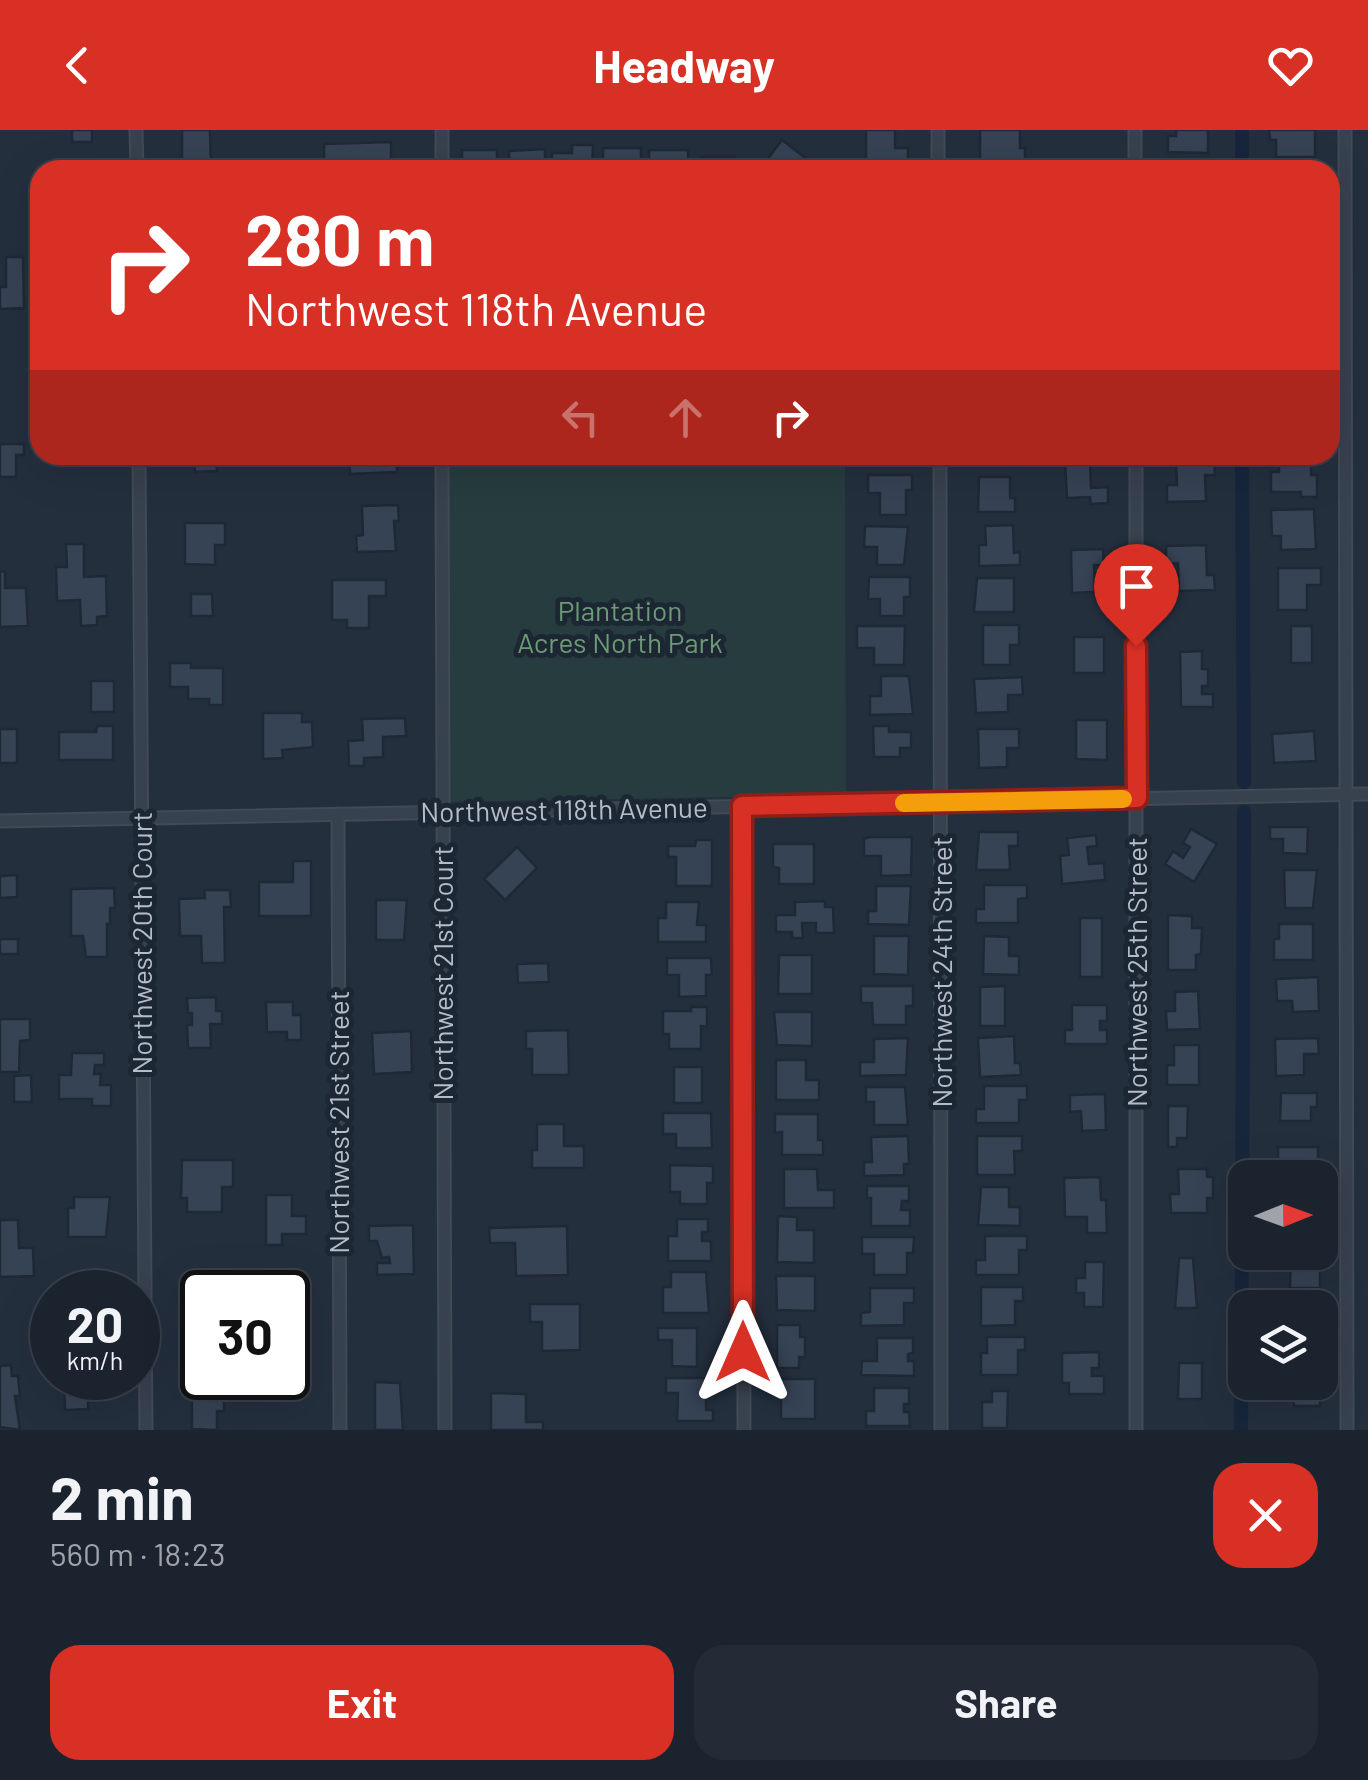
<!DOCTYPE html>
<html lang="en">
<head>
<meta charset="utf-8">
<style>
	:root { --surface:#1b232e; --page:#242b36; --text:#f1f3f6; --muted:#a0a4aa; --line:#39404a; --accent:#d93025 }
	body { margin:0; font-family:Barlow,sans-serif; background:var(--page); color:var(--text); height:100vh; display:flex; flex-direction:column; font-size:38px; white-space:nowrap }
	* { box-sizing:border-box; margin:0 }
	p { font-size:32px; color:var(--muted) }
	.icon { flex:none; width:55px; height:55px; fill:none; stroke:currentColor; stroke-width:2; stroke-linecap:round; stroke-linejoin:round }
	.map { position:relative; height:1300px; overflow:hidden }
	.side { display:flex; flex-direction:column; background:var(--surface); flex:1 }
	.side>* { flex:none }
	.guide { position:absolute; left:30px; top:30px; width:1310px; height:305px; border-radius:30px; box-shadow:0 10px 40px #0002,0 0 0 2px var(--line); background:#d93025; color:#fff; overflow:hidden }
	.needle { width:65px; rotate:89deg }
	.fabs { position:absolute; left:1228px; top:1030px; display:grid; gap:20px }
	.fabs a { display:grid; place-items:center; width:110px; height:110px; border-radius:20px; background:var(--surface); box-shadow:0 10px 40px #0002,0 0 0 2px var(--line); font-size:50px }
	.speed { position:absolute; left:30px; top:1140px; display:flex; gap:20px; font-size:50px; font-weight:700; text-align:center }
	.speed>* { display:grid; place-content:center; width:130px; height:130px; border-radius:50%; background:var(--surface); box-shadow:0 10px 40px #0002,0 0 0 2px var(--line); line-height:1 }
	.speed small { font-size:25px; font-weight:400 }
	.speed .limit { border:5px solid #111; border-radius:15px; background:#fff; color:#111 }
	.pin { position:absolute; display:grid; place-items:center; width:85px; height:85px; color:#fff; margin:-102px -42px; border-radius:50% 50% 50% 0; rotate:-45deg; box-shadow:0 0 10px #0007 }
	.pin .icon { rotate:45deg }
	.me { position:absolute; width:110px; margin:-55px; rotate:0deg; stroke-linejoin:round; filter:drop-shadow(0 0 8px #0008) }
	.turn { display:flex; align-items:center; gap:35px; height:210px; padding:0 50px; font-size:45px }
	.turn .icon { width:130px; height:130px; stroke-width:2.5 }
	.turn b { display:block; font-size:70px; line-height:85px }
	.lanes { display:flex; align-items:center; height:95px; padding:0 50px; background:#0003; justify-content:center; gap:50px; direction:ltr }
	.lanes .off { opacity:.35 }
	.round { display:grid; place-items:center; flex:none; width:105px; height:105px; border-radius:30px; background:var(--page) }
	.headline { display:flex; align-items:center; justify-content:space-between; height:170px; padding:0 50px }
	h1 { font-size:60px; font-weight:700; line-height:75px }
	.cta { display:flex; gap:20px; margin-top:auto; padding:20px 50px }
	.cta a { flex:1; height:115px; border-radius:30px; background:var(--accent); color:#fff; font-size:40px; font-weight:700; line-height:115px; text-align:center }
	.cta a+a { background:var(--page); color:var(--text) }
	header { display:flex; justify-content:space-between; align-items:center; height:130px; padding:0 50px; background:var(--accent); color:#fff; font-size:45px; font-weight:700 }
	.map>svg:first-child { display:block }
	.green { fill:#263c3f }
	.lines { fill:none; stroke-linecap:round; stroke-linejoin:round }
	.canal { stroke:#17263c; stroke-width:14 }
	.building { fill:#364354; stroke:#1f2835; stroke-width:2.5 }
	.minor-casing { stroke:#414a57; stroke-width:15 }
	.minor { stroke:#38414e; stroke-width:11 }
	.route-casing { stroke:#8d1f18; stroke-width:25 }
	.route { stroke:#d93025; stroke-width:18 }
	.slow { stroke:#f59e0b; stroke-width:18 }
	.labels { text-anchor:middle; stroke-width:10; stroke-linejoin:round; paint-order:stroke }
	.park-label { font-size:28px; fill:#6b9a76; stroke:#1d2633 }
	.street-label { font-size:28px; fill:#b4bcc9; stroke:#1d2633 }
</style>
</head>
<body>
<header><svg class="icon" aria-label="back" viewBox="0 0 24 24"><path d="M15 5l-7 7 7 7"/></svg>Headway<svg class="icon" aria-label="heart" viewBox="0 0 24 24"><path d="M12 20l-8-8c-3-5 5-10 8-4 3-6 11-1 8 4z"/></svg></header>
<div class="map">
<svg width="1368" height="1300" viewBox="0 0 1368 1300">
	<rect width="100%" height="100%" fill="#242f3e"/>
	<!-- green -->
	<path class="green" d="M447,325H845L846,665L449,672Z"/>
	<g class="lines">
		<!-- canal -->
		<g class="canal">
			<path d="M1242,40V0"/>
			<path d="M1242,325L1244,652"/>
			<path d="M1241,1300L1244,682"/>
		</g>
	</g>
	<!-- building -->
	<g class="building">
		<rect x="72" y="0" width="20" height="12"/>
		<path d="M182,0H210L211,38H182Z"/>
		<path d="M866,0H895V18H908V33L866,34Z"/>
		<path d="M980,0H1020V18H1025V34H980Z"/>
		<path d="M1176,0H1208V23L1168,22V6H1176Z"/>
		<path d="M1269,0H1315V27H1276V10H1270Z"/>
		<path d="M782,10L816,36L813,40L760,39Z"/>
		<path d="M391,12V40H324V14Z"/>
		<path d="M572,15H593L592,40H552V23H572Z"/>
		<rect x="603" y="18" width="38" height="22"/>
		<path d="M545,19V40H509V21Z"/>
		<rect x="462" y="20" width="35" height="20"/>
		<rect x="649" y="20" width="39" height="20"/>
		<rect x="701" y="27" width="34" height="13"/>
		<path d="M6,127H23L24,178L0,179V157H6Z"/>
		<path d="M0,314H24V325H16V347H0Z"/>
		<path d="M349,325H397V342L350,344Z"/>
		<rect x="873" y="325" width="36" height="9"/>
		<path d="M985,325H1022V335H981L982,327Z"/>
		<path d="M1279,325H1311V345H1317V367H1301V362H1271V342H1279Z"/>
		<path d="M216,329L217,341L195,342L194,330Z"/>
		<path d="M1090,330L1091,358L1108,357V373L1091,374L1090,367L1067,368L1065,331Z"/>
		<path d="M1214,331L1215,345H1205L1206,371L1167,372V355H1177L1176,332Z"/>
		<path d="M868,345H912V360H906V385H880V363H868Z"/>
		<path d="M979,347H1010V368H1015V382H978Z"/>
		<path d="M398,375L399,391H394L396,421L357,422L356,406L363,405L362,376Z"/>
		<path d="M1314,379L1316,419L1281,420V406H1272L1271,380Z"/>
		<path d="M185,393H225V415H215V435L185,434Z"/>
		<path d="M1013,395L1014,423L1020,422V435L979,436V415H986L985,396Z"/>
		<path d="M865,396L908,397L904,435H877V417H864Z"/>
		<path d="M66,414H84V447L106,446L107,486L97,487V495L81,496L80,470L57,471L56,437H67Z"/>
		<path d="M1206,415L1207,445H1214L1215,460L1179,461L1178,433L1166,434V416Z"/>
		<path d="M1103,419L1104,435H1094L1095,462L1072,463L1071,420Z"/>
		<path d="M1278,438H1321V455H1307V480H1278Z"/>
		<path d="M5,441V458H26L28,496L0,497V442Z"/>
		<path d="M869,447H910V467H904V486H880V469H868Z"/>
		<path d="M977,448H1014V482H974Z"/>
		<path d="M332,450H386V466H369V498H347V490H332Z"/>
		<path d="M191,464H212L213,486H191Z"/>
		<path d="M983,495H1019V515H1010V535H983Z"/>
		<path d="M857,496H905L904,535H874V518H857Z"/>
		<rect x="1291" y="496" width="21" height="37"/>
		<rect x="1074" y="507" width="30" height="36"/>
		<path d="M1202,521V539H1208V556H1202V564H1213V577H1181L1180,522Z"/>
		<path d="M170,533H191V538H223V575H209V569H188V557H170Z"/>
		<path d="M881,546H909L913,584L870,585V566H881Z"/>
		<path d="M1022,547L1023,565H1008V582L976,583L974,549Z"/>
		<rect x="91" y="551" width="23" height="31"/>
		<path d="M263,583H302V592H312L313,617L282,620L283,628L263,629Z"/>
		<path d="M405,588L406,606L383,607V627L364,628V636H349L348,611L363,610L362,589Z"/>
		<path d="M1076,590H1107V630L1076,629Z"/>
		<path d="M97,596H113V630H59V602H96Z"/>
		<path d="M873,596H889V602H911V618H900V627H874Z"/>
		<rect x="0" y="599" width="17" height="34"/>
		<path d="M978,599H1019V618H1007V637L979,638Z"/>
		<path d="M1314,601L1316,631L1274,633L1272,604Z"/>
		<path d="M1270,697H1308L1307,724L1283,723V709H1270Z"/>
		<path d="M1191,699L1217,714L1194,752L1165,734L1173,721L1183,728L1190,717L1183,713Z"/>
		<path d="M979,702H1018V716H1009L1010,740H976Z"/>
		<path d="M1096,705L1097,716L1087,717L1089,734L1104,733L1105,750L1062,754L1060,726L1069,725L1067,708Z"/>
		<path d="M870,707H912L911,745L881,746V726H864V709Z"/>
		<path d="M696,710H712V756H676V727H668V716H695Z"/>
		<path d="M773,714H814V754H779V738L773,737Z"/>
		<path d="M517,717L537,738L505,770L484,749Z"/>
		<path d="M293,731H311V786H259V752H293Z"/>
		<path d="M1284,740H1317L1313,778H1285Z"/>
		<path d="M17,745V767L0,768V746Z"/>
		<path d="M984,755H1027V768L1018,769V793H976V779H984Z"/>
		<path d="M876,756H911L909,795L868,794V781H876Z"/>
		<path d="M114,758L115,778H110V794H107V827H86L83,806H71V759Z"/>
		<path d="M204,760H230L231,777H224L225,833H202L201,806H180L179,769L205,768Z"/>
		<path d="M376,770H407L404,810H376Z"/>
		<path d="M825,771V777H833L834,803H816V793H802L803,808H792V802H776V785H795V772Z"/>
		<path d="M666,772H699L697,795H706V812H658V788H666Z"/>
		<path d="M1168,785L1192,786V798H1202L1201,824L1196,825V840H1168Z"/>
		<rect x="1080" y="788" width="22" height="59"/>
		<path d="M1279,794H1313V830H1274V809H1279Z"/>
		<path d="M874,806H909L908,845L874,844Z"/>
		<path d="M984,806L1009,807V826H1019V845L983,844Z"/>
		<rect x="0" y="809" width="18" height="15"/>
		<path d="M779,825H812V864H778Z"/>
		<path d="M667,828H711L712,845H706V866L679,867V845H667Z"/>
		<path d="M548,833L549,852L518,853L517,834Z"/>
		<path d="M1318,847L1319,881L1293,882L1292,871H1277L1276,849Z"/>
		<path d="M861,856H913V876H906V895H873L872,873H861Z"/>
		<path d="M1005,856V896H980V857Z"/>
		<path d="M1198,861L1200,899L1167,900L1166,881H1175V862Z"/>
		<path d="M216,867V881H222V894H210L211,918H188L187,895H192V883H188L187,868Z"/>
		<path d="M266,872H293V885H301V910H287V902H267Z"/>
		<path d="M1072,875H1107V891H1100V900H1107V914H1065V900H1072Z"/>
		<path d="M691,877H707V897L701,896V919H669V904H663V881H691Z"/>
		<path d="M774,882H812V916L777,915Z"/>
		<path d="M0,889H30V910L20,911L19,942H0Z"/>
		<path d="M568,900L569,945H532V919H526V901Z"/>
		<path d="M411,901L412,942L374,944L372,903Z"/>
		<path d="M1014,906L1015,933H1020L1021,945L980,947L978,908Z"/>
		<path d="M908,908L906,945L860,946V932H874V909Z"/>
		<path d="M1318,908L1319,924H1304V945L1276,946L1275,909Z"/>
		<path d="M1174,915H1199V955H1167V935H1174Z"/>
		<path d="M72,923H104V935H95L94,944H101L100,955H111V976H92V969H59V945H71Z"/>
		<path d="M776,930H806V950H819V970H776Z"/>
		<rect x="674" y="937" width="28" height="36"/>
		<path d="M31,945L32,972H14V946Z"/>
		<path d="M984,956H1027V970H1019V993H976V979H984Z"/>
		<path d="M866,957H905L908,995H874V972H866Z"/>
		<path d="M1281,963H1317V977H1311V991H1280Z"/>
		<path d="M1105,964L1106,1000L1082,1001L1081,981L1070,982V965Z"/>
		<path d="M1168,976H1188L1187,1008H1177V1017H1168Z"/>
		<path d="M663,983H711L712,1018H676V1004H663Z"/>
		<path d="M775,984H818V1010H823V1025H782V1002L775,1003Z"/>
		<path d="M537,994H564V1016H584V1038H532V1020H537Z"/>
		<path d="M908,1006L909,1034H904V1045L864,1046V1032H872L871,1007Z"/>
		<path d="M977,1006H1022V1021H1014L1015,1045H977Z"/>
		<rect x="1278" y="1017" width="40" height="31"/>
		<path d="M182,1030H233V1057H222V1082H187V1068H181Z"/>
		<path d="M670,1035L713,1036V1053H707V1074H680V1062H670Z"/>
		<path d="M784,1039H817L818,1060H834V1078H784Z"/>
		<path d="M1178,1039H1207V1047H1213V1068H1207V1083H1171L1170,1064H1179Z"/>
		<path d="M1100,1047L1101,1070H1106L1107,1103H1087V1087H1065L1064,1048Z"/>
		<path d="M867,1056H909V1071H902L901,1080H910V1096H871V1068H867Z"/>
		<path d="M981,1057H1009V1077H1020V1096L978,1095Z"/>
		<path d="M266,1065H292V1086H306V1104H282V1115H266Z"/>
		<path d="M74,1067H110L106,1107H68V1078H74Z"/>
		<path d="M778,1086L797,1087V1100H814V1133L777,1132Z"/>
		<path d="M677,1089H708V1102H702V1111H711V1131H668V1106H677Z"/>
		<path d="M0,1090H18L19,1118H33L34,1146L0,1147Z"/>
		<path d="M413,1095L414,1144L377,1145V1133H390L389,1127L382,1128L377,1111H369V1096Z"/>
		<path d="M567,1096L568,1145L516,1146L515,1113H490L489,1098Z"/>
		<path d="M985,1106H1027V1120H1019V1145H976V1130H985Z"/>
		<path d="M862,1107H914L913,1123H907V1145H874V1124H862Z"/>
		<path d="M1179,1128H1193L1197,1178H1175Z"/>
		<path d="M1291,1128H1320V1158H1290Z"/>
		<path d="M1085,1132H1104L1103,1177H1084V1163H1076V1148H1085Z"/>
		<path d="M671,1142H706L709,1183H663V1157H671Z"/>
		<path d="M776,1146H815V1181L777,1180Z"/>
		<path d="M981,1157H1023V1171H1015V1195L981,1196Z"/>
		<path d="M870,1158H914V1173H904V1195L861,1196V1183L870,1182Z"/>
		<path d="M530,1174H580V1220L542,1221V1192H530Z"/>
		<rect x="288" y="1189" width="18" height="48"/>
		<path d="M777,1195H800V1207H805V1227H799V1238H777Z"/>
		<path d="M658,1198H697V1237L672,1236V1210H658Z"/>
		<path d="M987,1207H1025V1220H1018V1245H981V1223H987Z"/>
		<path d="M877,1208H913V1223L908,1224V1231H914V1246L861,1245L862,1231H877Z"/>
		<path d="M1099,1222V1238H1092V1246H1104V1264H1069V1253H1062V1223Z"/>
		<path d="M1179,1233H1202V1269H1178Z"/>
		<path d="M11,1235L12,1246H18L20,1266H15L20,1300L0,1297V1236Z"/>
		<path d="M77,1248H102L104,1271H88V1279L65,1280L64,1254L77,1253Z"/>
		<path d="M666,1248H706V1280H713V1291H677L678,1263H666Z"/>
		<rect x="781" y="1249" width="34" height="40"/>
		<path d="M192,1251H219V1261H224V1281H217V1300L192,1299Z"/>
		<path d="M375,1252L400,1253L403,1300H375Z"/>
		<path d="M1284,1252H1320V1276H1294V1257H1284Z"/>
		<path d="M874,1258H909V1274H904V1282H909L910,1296H866V1281H874Z"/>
		<path d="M992,1261H1008L1007,1298H982V1272H992Z"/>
		<path d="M491,1263L526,1264V1292H543V1300H491Z"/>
	</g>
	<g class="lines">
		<defs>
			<g id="minor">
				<path d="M136,0L137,40"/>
				<path d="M442,0V40"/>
				<path d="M938,0V40"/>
				<path d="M1135,0V40"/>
				<path d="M1345,0L1347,1300"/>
				<path d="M139,325L146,1300"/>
				<path d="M442,325L445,1300"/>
				<path d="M940,325L941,1300"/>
				<path d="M1136,325V1300"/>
				<path d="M742,677L744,1300"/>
				<path d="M338,684L340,1300"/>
				<path d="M0,691L1368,664"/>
			</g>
		</defs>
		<!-- minor casing -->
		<use href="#minor" class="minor-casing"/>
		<!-- minor -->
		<use href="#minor" class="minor"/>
	</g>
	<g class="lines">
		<defs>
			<path id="route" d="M743,1222L742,676L1137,668L1136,516"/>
		</defs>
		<!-- route casing -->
		<use href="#route" class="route-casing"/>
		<!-- route -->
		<use href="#route" class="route"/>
		<!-- slow -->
		<path class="slow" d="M904,673L1123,669"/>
	</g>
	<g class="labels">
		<!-- park labels -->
		<g class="park-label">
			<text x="620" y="491">Plantation<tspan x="620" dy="32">Acres North Park</tspan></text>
		</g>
		<!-- street labels -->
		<g class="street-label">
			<text transform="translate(564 680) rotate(-1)" y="10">Northwest 118th Avenue</text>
			<text transform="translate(142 813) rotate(-90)" y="10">Northwest 20th Court</text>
			<text transform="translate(942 842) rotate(-90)" y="10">Northwest 24th Street</text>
			<text transform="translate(1137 842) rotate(-90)" y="10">Northwest 25th Street</text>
			<text transform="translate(443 843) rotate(-90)" y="10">Northwest 21st Court</text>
			<text transform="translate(339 992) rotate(-90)" y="10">Northwest 21st Street</text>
		</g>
	</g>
</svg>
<div class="fabs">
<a><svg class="needle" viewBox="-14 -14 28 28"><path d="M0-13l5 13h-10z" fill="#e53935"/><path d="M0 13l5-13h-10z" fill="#a0a4aa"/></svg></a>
<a><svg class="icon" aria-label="layers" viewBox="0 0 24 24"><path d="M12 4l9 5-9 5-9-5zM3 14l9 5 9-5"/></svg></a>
</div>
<div class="speed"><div>20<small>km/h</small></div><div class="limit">30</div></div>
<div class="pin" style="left:1136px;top:516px;background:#d93025"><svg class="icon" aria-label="arrive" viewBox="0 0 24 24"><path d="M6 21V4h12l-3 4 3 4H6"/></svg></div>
<svg class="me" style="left:743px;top:1222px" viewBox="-20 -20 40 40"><path d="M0-17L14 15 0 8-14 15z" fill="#d93025" stroke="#fff" stroke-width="4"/></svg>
<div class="guide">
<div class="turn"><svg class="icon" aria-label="right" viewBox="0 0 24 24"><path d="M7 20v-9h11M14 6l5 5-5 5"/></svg><div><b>280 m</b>Northwest 118th Avenue</div></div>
<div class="lanes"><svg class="icon off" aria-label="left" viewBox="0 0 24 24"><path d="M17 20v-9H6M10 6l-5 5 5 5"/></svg><svg class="icon off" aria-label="ahead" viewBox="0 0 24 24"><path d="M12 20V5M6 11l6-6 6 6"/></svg><svg class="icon" aria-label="right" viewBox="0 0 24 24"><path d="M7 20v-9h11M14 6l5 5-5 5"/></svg></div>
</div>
</div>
<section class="side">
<div class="headline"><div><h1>2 min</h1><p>560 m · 18:23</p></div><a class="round" style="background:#d93025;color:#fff"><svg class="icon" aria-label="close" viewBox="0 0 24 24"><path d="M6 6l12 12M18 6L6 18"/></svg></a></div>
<div class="cta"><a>Exit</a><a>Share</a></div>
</section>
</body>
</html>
